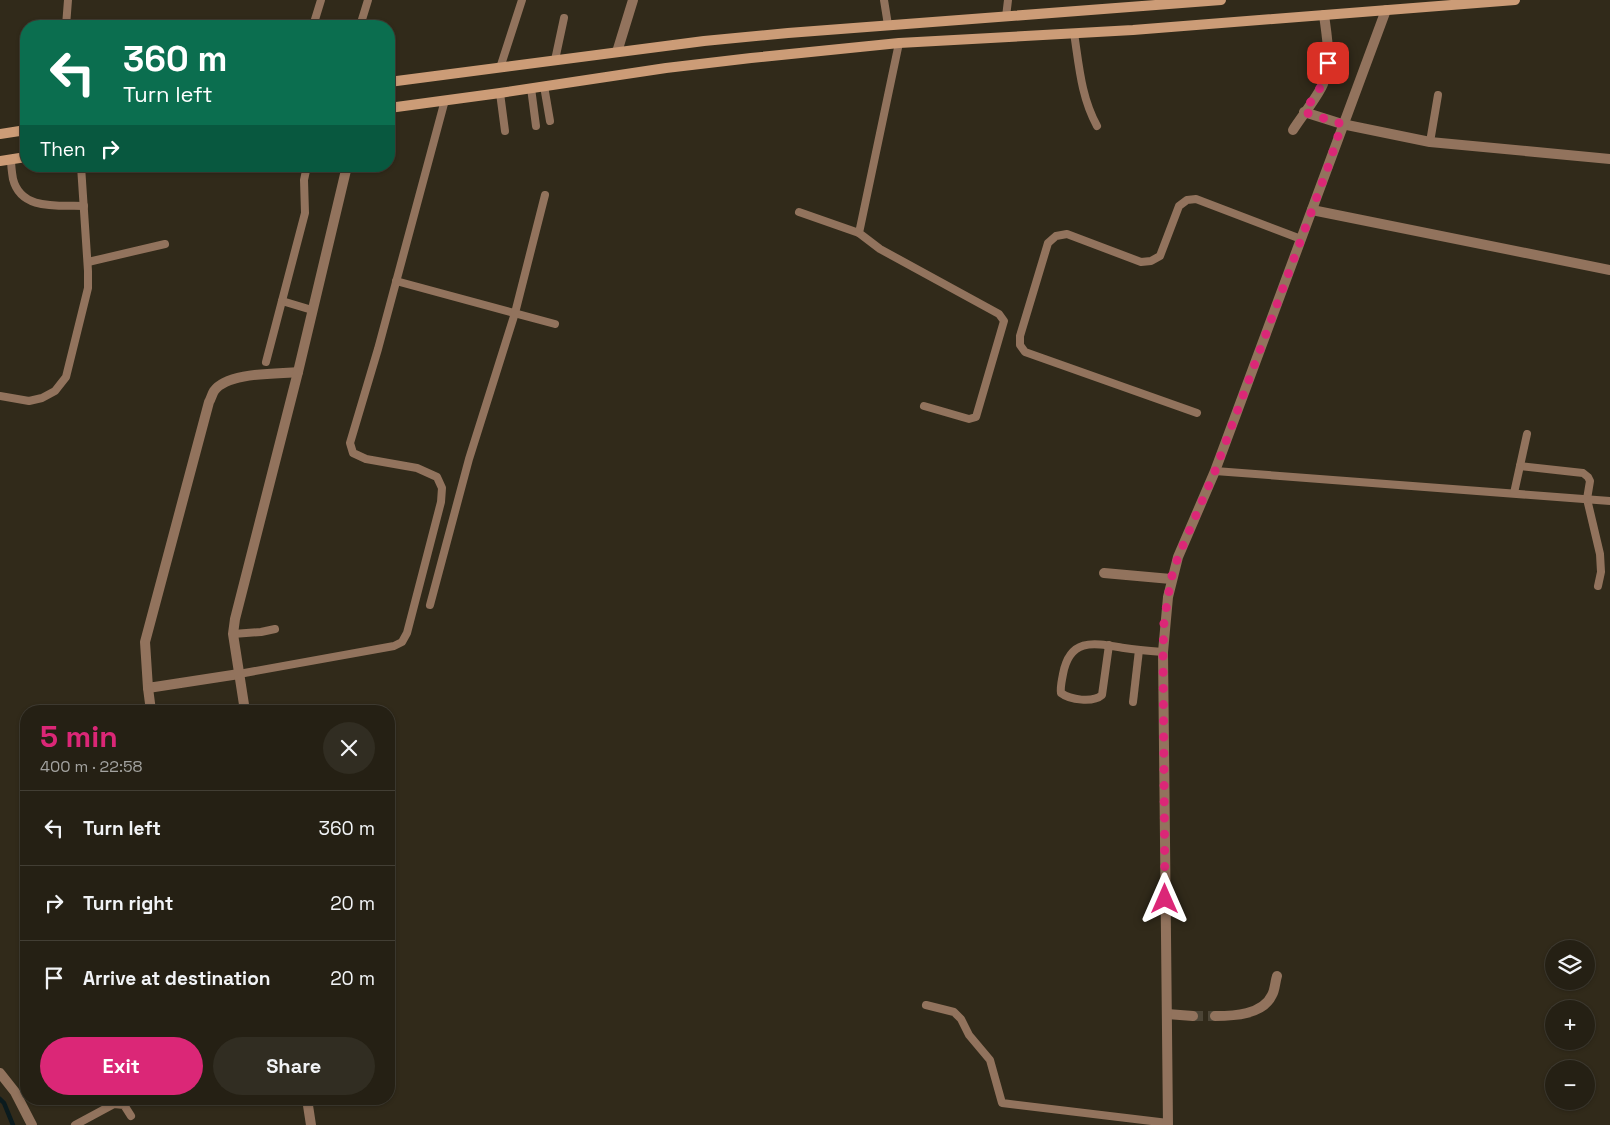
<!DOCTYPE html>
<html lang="en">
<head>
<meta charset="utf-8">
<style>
	:root { --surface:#252014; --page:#312d22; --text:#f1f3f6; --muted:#a3a3a0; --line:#423e34; --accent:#db2777 }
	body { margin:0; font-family:"Space Grotesk",sans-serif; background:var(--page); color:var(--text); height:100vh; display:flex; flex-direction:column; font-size:19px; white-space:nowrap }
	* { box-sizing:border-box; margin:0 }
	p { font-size:16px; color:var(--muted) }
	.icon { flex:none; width:28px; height:28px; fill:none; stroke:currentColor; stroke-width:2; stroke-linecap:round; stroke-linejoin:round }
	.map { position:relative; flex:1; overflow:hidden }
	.drawer { position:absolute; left:20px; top:705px; width:375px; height:400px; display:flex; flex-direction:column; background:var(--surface); border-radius:20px; box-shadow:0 1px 4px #0004,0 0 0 1px var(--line) }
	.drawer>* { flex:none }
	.hud { position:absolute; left:20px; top:20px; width:375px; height:152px; border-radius:20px; box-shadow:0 1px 4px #0004,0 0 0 1px var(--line); background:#0b6e4f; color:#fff; overflow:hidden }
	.controls { position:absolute; left:1545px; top:940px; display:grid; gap:10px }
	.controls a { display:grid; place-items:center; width:50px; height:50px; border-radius:50%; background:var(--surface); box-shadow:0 1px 4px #0004,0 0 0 1px var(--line); font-size:25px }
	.pin { position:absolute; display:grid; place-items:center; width:42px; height:42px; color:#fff; margin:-21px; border-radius:10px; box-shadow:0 2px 8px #0006 }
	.me { position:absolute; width:55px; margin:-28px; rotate:0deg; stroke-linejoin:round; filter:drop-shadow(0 0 4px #0008) }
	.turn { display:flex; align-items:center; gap:18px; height:105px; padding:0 20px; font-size:22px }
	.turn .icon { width:65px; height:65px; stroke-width:2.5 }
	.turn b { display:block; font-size:35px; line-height:42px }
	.then { display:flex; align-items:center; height:48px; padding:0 20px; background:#0003; gap:10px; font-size:19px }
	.round { display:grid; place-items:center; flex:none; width:52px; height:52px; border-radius:26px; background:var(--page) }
	.overview { display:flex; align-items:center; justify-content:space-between; height:85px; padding:0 20px }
	h1 { font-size:30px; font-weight:600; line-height:38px; color:var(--accent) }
	.action { display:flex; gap:10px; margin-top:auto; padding:10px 20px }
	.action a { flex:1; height:58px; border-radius:30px; background:var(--accent); color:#fff; font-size:20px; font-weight:600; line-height:58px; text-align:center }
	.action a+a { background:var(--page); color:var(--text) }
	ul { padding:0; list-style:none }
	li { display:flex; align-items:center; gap:15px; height:75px; padding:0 20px; border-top:1px solid var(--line) }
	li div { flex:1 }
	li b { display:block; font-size:19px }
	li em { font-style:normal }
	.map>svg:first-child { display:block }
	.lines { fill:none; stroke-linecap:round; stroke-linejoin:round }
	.stream { stroke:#0b1b1e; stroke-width:4.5 }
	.street-tunnel { stroke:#4c4536; stroke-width:10; stroke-dasharray:10 5; stroke-linecap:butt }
	.lane { stroke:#92735d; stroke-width:8 }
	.street { stroke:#92735d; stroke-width:10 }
	.secondary { stroke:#cc9c77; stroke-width:10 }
	.route { stroke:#db2777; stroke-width:9; stroke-dasharray:0 16.2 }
</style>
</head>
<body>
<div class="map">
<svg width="1610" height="1125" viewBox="0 0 1610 1125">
	<rect width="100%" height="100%" fill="#312a1a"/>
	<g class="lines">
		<!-- stream -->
		<path class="stream" d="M0,1099L4,1103L13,1125"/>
		<!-- street-tunnel -->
		<path class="street-tunnel" d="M1193,1016H1215"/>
		<!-- lane -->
		<g class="lane">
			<path d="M884,0L888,25"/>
			<path d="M1006,17L1008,0"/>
			<path d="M66,26L68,0"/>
			<path d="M313,26L321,0"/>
			<path d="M360,26L368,0"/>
			<path d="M1074,33C1079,65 1081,97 1097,126"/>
			<path d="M899,43L859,233L880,249L999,314L1004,321L976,417L969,419L924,406"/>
			<path d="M555,60L564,18"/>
			<path d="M500,68L522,0"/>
			<path d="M544,86L550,121"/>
			<path d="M531,88L536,126"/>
			<path d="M500,93L505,131"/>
			<path d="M1430,142L1438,95"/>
			<path d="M11,159C11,166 12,173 13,179C21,211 58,205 84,206"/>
			<path d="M799,212L859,233"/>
			<path d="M88,262L165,244"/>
			<path d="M396,281L555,324"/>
			<path d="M282,301L312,310"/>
			<path d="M266,362L305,213L304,180L307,166"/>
			<path d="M0,396L29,401L42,398L55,391L66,377L88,288V271L81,166"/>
			<path d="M1197,413L1025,352L1020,345V336L1048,243L1056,236L1067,234L1141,262L1151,261L1160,256L1179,206L1187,200L1196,199L1301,239"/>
			<path d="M1520,466L1583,473L1588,477L1590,481L1587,499L1600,554L1601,572L1598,586"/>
			<path d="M1215,471L1610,501"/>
			<path d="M1514,493L1527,434"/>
			<path d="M430,605L469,459L515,313L545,195"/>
			<path d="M233,634L261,632L275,629"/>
			<path d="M1109,645L1102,695C1093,703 1070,700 1061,693C1060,687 1062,680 1063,674C1070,637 1094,643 1124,648C1137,650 1150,651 1163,652"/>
			<path d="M239,674L394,646L402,642L407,633L441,502L442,488L437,477L417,468L366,459L353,453L350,443L378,349L445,100"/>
			<path d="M1133,702L1139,650"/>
			<path d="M926,1005L954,1012L961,1019L969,1035L990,1060L1002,1103L1168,1123"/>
			<path d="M75,1125L114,1104L124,1105L131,1116"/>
		</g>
		<!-- street -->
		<g class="street">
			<path d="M617,52L633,0"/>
			<path d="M1304,112L1342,124L1430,142L1610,159"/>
			<path d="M1293,130C1301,117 1317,98 1323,84C1332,62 1327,38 1324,15"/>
			<path d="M1312,210L1610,270"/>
			<path d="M1104,573L1171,579"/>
			<path d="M239,674L148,688L145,642L209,402C211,399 212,394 214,391C227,372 277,374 298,372"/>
			<path d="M148,688L151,711"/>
			<path d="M245,711L233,634L235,619L298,372L347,166"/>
			<path d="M1167,1014L1193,1016"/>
			<path d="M1215,1016C1233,1016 1263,1015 1272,995C1275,990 1275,982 1277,976"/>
			<path d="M0,1073L15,1092L32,1125"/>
			<path d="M307,1099L311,1125"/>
			<path d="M1168,1125L1163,652L1168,597L1178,557L1215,471L1386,10"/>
		</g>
		<!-- secondary -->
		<g class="secondary">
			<path d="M389,82L704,41L788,33L1221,0"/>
			<path d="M389,108L500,93L666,68L751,58L899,43L1133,30L1515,0"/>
			<path d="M0,134L26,130"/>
			<path d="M0,161L26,157"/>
		</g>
	</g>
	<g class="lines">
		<!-- route -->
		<path class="route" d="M1165,899L1163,652L1164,622L1171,579L1178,557L1215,471L1328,167L1342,124L1304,112L1322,85L1328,63"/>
	</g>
</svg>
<div class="controls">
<a><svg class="icon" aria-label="layers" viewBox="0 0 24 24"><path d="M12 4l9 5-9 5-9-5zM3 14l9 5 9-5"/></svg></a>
<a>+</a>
<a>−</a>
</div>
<div class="pin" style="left:1328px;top:63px;background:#d93025"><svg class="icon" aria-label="arrive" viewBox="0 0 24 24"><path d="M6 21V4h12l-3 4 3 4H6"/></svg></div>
<svg class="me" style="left:1165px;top:899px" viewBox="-20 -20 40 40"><path d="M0-17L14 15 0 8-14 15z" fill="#db2777" stroke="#fff" stroke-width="4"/></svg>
<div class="hud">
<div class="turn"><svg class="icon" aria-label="left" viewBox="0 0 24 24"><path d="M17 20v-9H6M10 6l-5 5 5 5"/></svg><div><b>360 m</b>Turn left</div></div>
<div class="then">Then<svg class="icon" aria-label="right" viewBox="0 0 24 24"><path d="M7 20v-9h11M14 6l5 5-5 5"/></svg></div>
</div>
<section class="drawer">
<div class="overview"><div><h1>5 min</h1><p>400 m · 22:58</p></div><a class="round"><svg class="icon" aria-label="close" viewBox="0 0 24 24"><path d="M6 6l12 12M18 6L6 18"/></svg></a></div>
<ul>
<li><svg class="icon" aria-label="left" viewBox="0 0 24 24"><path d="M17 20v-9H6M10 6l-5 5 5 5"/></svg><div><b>Turn left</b></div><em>360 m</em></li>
<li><svg class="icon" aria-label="right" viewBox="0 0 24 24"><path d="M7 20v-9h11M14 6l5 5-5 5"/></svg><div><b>Turn right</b></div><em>20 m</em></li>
<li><svg class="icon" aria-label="arrive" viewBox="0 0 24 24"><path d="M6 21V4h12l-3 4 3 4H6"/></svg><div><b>Arrive at destination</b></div><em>20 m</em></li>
</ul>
<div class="action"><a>Exit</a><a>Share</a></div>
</section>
</div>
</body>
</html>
